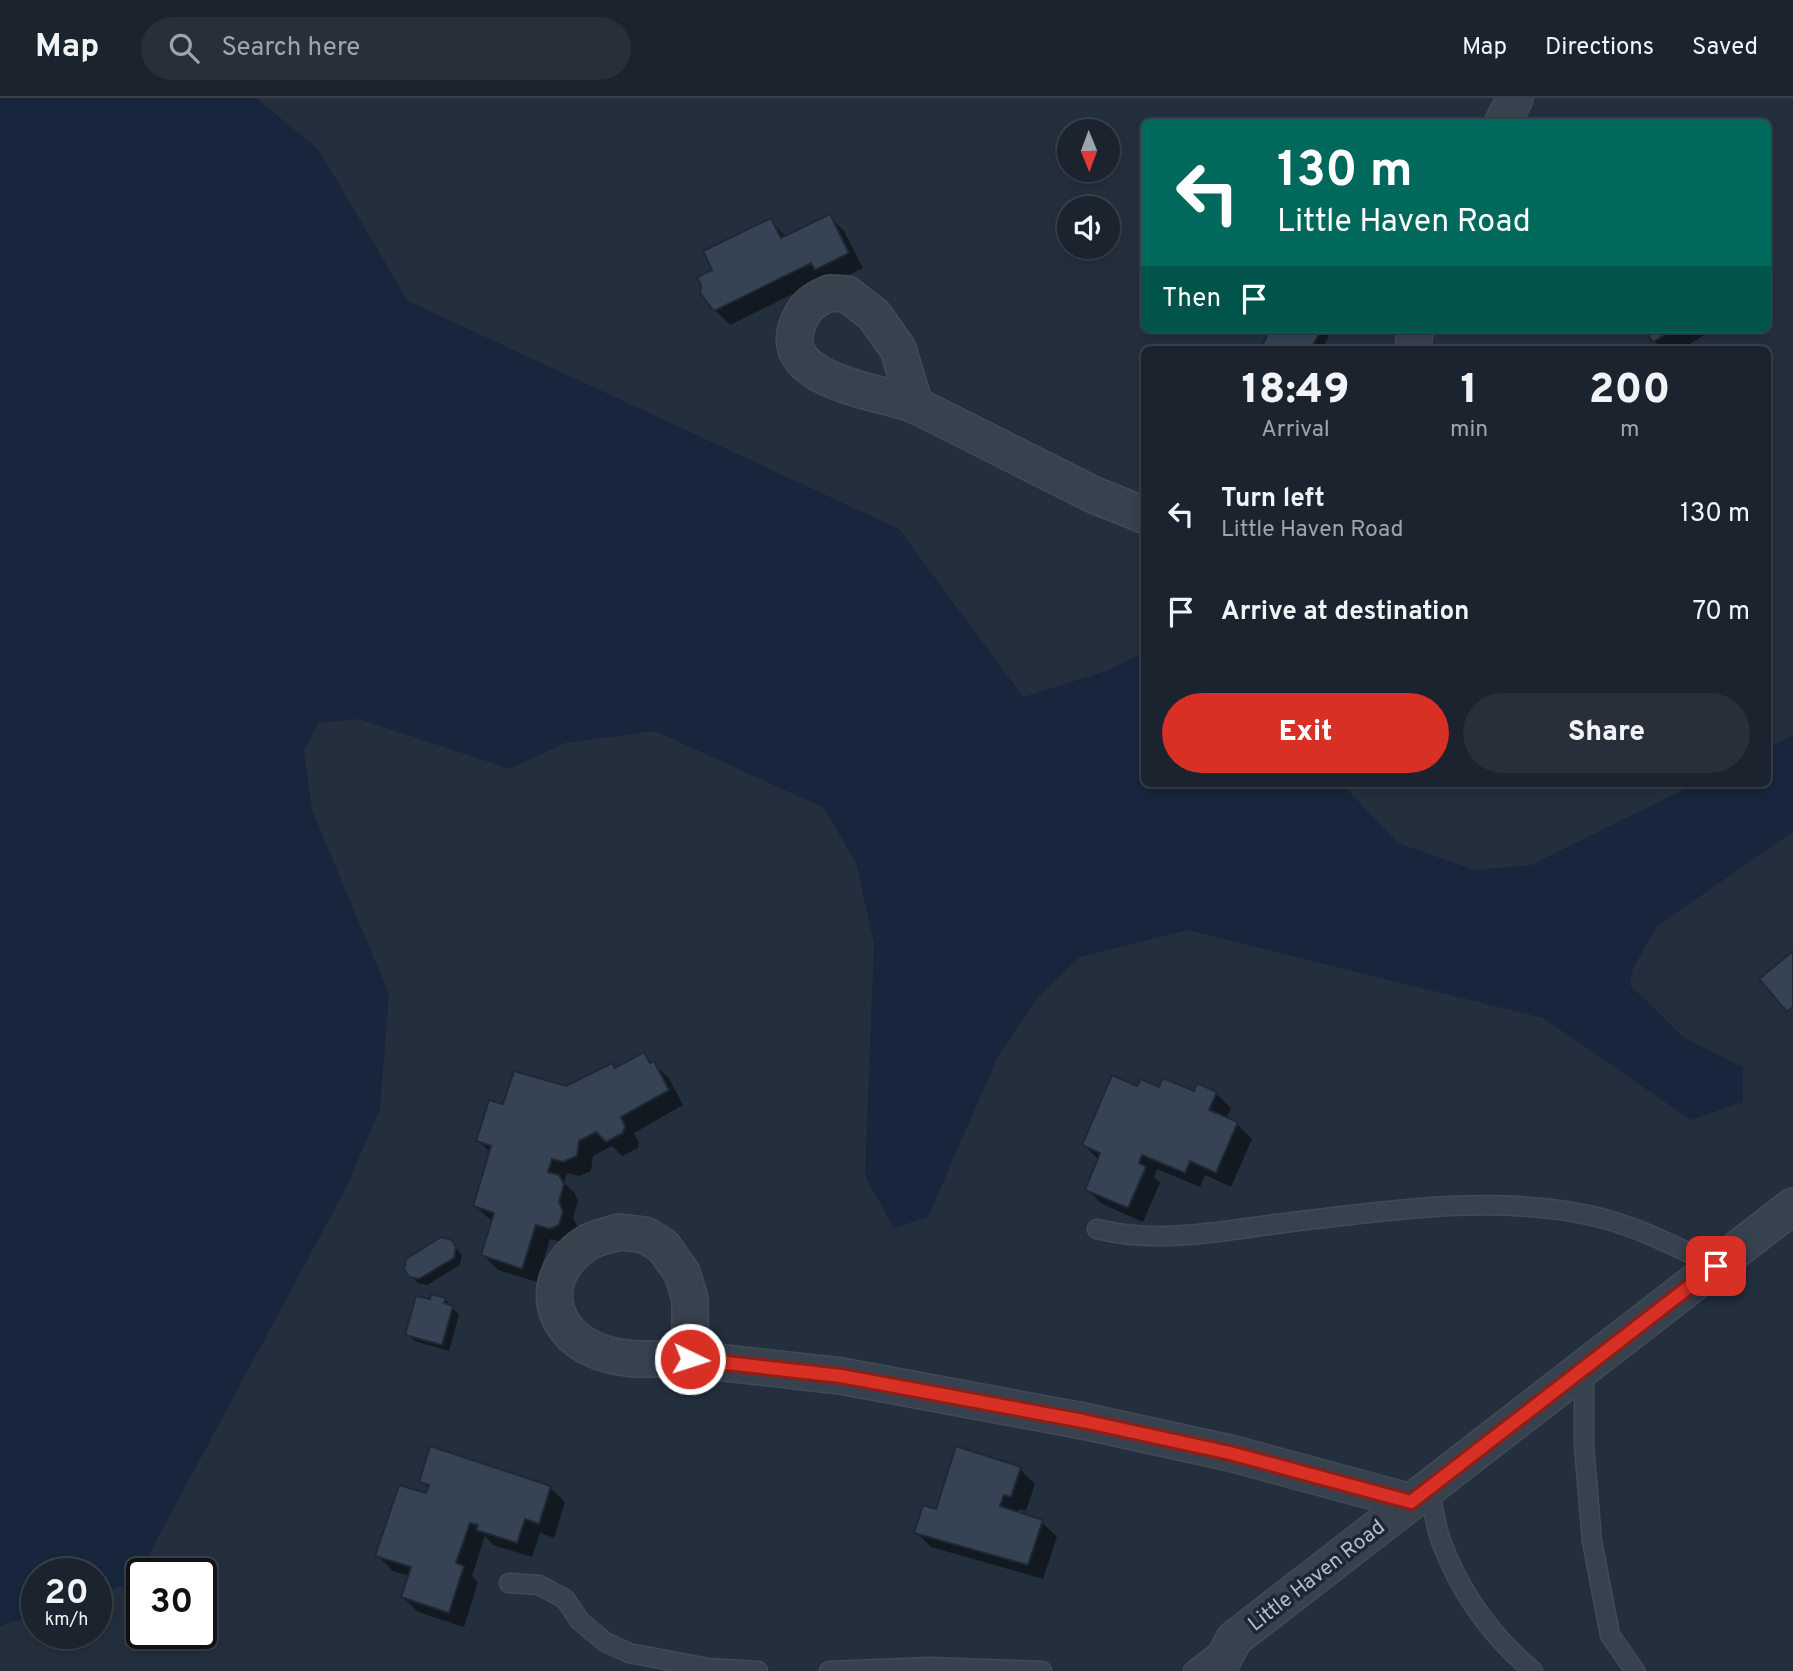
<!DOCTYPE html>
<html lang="en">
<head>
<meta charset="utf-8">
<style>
	:root { --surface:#1b232e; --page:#282f3a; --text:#f1f3f6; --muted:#a0a4aa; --line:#39404a; --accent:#d93025 }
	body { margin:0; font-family:Overpass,sans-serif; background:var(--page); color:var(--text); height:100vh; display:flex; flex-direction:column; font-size:26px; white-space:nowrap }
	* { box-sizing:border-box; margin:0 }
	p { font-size:23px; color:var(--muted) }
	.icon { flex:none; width:38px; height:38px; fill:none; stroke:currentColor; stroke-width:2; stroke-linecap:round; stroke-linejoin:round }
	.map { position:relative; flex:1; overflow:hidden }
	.panel { position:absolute; left:1141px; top:248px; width:630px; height:441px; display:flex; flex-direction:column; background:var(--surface); border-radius:10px; box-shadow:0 4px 10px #0003,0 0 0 2px var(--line) }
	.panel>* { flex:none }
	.top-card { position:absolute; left:1141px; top:21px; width:630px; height:214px; border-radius:10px; box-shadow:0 4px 10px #0003,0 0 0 2px var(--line); background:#00695c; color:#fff; overflow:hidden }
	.needle { width:46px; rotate:179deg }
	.controls { position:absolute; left:1057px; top:21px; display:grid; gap:14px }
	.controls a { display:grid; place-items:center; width:63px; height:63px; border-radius:50%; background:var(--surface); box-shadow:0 4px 10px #0003,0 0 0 2px var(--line); font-size:35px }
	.speed { position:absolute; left:21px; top:1460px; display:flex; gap:14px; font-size:35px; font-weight:700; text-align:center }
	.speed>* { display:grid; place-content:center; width:91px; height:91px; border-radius:50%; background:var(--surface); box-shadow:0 4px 10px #0003,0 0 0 2px var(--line); line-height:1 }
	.speed small { font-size:18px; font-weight:400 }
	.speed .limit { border:4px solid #111; border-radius:10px; background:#fff; color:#111 }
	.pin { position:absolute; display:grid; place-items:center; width:60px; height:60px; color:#fff; margin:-30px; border-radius:14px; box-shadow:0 4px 10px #0006 }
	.me { position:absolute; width:77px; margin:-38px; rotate:94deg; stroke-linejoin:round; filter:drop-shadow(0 0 5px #0008) }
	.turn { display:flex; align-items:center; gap:24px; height:147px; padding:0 21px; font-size:32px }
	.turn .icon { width:91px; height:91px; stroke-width:2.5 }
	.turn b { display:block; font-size:49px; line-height:60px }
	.then { display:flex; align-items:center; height:66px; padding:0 21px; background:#0003; gap:14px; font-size:26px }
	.eta { display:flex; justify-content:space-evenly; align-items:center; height:119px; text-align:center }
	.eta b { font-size:42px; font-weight:800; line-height:49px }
	.action { display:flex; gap:14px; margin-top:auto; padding:14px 21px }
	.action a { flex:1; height:80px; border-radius:42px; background:var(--accent); color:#fff; font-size:28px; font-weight:800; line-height:80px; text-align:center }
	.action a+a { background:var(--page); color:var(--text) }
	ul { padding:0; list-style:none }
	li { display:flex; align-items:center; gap:21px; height:98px; padding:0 21px }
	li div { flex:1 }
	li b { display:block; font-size:26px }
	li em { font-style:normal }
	header { display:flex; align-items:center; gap:42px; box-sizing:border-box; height:98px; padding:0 35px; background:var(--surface); border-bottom:2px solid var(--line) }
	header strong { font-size:33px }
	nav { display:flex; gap:38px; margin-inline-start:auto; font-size:24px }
	.search { width:490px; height:63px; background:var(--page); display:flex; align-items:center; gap:18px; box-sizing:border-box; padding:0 24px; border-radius:38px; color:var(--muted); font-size:26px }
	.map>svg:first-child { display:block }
	.water { fill:#17263c }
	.shadow { fill:#0007 }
	.building { fill:#364354; stroke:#1f2835; stroke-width:2 }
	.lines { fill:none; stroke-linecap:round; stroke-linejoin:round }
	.service-casing { stroke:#414a57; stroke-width:21 }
	.minor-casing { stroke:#414a57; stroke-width:38 }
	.service { stroke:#38414e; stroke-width:18 }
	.minor { stroke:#38414e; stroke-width:35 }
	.route-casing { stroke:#8d1f18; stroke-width:18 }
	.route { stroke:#d93025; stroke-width:12 }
	.labels { text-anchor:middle; stroke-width:7; stroke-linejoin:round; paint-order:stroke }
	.street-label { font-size:21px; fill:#b4bcc9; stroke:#1d2633 }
</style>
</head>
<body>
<header>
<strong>Map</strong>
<div class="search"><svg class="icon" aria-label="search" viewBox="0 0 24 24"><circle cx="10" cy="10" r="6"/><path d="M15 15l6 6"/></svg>Search here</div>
<nav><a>Map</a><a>Directions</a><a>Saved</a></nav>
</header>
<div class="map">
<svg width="1793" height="1573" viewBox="0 0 1793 1573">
	<rect width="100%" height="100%" fill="#242f3e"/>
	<!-- water -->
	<path class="water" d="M0,0H256L318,51L408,203L899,431L1023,599L1106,573L1144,555V686H1342L1398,745L1475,772L1531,767L1695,686H1768V650L1793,637V734L1657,828L1633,870L1630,887L1683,939L1743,969V1004L1691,1022L1543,920L1187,832L1080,859L1039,898L998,958L928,1119L894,1130L865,1078L874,845L856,765L824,710L655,633L565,645L510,671L359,621L318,625L304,653L312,712L389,896L380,1010L347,1088L134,1484L96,1497V1475H37V1516L0,1528Z"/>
	<!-- shadow -->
	<g class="shadow">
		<path d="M829,118L844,133L863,170L831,186L825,180L730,227L715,212L714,172L770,122L786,139Z"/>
		<path d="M1272,231H1333L1321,252H1262Z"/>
		<path d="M1643,231H1714L1680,252H1663Z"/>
		<path d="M644,957L669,980L683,1007L634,1035L639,1044L638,1050L622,1058L612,1048L593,1058L591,1073L579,1078L567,1075L564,1085L574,1094L578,1103L573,1120L578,1130L574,1142L566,1145L550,1141L537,1184L498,1172L483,1157L493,1124L475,1108L491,1055L478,1042L505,1008L566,990L616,971Z"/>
		<path d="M1138,991L1216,995L1231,1010L1226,1021L1237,1026L1252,1041L1231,1089L1205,1077L1200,1089L1157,1071L1154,1079L1160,1085L1143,1124L1102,1106L1087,1091L1099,1062L1084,1047Z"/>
		<path d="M451,1144L462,1157L460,1167L427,1187L418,1185L411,1178Z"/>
		<path d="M445,1201L459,1217L449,1253L414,1243L407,1236L431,1203Z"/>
		<path d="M1020,1371L1035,1386L1026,1413L1019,1411L1017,1416L1042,1424L1057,1439L1043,1481L931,1449L916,1434Z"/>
		<path d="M421,1383L550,1389L565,1404L554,1440L540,1435L532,1459L493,1447L485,1438L472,1478L478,1484L464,1529L418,1514L403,1499L410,1478L393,1473L377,1457L427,1397L429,1391Z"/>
	</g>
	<!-- building -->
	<g class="building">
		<path d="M830,116L849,155L815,172L811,165L714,213L700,195L701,187L697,179L712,172L703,153L771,120L781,140Z"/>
		<path d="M1270,231H1322L1310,252H1260Z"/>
		<path d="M1644,231H1675L1653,244Z"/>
		<path d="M1793,853V909L1787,914L1759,881Z"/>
		<path d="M644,954L650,965L654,963L669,992L621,1019L625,1028L623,1035L606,1044L596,1034L579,1043L577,1058L563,1064L552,1061L548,1074L559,1077L564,1086L559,1104L563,1113L559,1127L550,1131L536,1127L522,1171L481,1157L494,1115L473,1108L491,1048L476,1043L489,1002L503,1006L514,973L566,988L612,965L615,970Z"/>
		<path d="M1112,977L1137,988L1141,981L1159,989L1163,980L1194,993L1197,985L1217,994L1209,1012L1238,1024L1216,1075L1190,1063L1185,1075L1142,1057L1139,1065L1146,1069L1128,1110L1085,1092L1100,1055L1082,1047Z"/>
		<path d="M441,1139L452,1142L456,1149L454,1160L419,1181L409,1179L404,1171L406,1161Z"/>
		<path d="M431,1196L446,1200L444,1205L453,1208L442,1247L405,1237L416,1198L430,1201Z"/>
		<path d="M430,1348L551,1388L539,1426L525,1421L517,1445L476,1432L478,1427L470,1425L456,1465L464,1468L449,1515L401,1499L411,1469L375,1458L399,1387L426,1395L429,1387L419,1384Z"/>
		<path d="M956,1348L1021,1369L1011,1399L1004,1397L1000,1408L1043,1422L1028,1467L914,1435L923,1407L936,1411Z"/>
	</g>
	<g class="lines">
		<defs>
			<g id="service">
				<path d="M1097,1131C1156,1146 1216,1134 1276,1126C1380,1114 1489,1095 1593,1118C1637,1128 1676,1149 1716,1168"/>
				<path d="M1584,1270V1348L1592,1443L1610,1537L1635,1573"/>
				<path d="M1429,1390C1433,1407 1435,1426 1441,1443C1460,1494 1491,1538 1533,1573"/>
				<path d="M509,1485L539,1487L565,1501L580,1523L605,1544L629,1555L708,1570L758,1573"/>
				<path d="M829,1573L930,1569L1042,1573"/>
				<path d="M1193,1573L1220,1552"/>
			</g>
			<g id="minor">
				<path d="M1503,24L1515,0"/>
				<path d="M830,195L847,196L874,217L898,251L915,307C883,294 777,284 797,228C803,210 812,202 830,195Z"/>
				<path d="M1413,252L1415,231"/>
				<path d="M915,307L1094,397L1144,417"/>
				<path d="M620,1134L645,1137L663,1148L682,1175L690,1201V1261C659,1260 624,1265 595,1252C551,1233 540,1186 576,1153C589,1141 604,1138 620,1134Z"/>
				<path d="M690,1261L841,1278L1083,1323L1230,1355L1411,1404"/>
				<path d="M1217,1573L1234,1541L1793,1108"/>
			</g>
		</defs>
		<!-- service casing -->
		<use href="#service" class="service-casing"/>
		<!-- minor casing -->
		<use href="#minor" class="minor-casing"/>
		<!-- service -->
		<use href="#service" class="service"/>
		<!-- minor -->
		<use href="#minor" class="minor"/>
	</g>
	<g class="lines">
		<defs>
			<path id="route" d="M690,1261L841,1278L1083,1323L1230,1355L1411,1404L1716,1168"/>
		</defs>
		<!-- route casing -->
		<use href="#route" class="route-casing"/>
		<!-- route -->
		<use href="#route" class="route"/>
	</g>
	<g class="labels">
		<!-- street labels -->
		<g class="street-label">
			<text transform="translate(1316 1477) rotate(-38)" y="7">Little Haven Road</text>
		</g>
	</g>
</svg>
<div class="controls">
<a><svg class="needle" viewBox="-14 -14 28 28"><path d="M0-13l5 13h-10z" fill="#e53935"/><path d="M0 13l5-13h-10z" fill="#a0a4aa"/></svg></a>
<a><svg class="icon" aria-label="sound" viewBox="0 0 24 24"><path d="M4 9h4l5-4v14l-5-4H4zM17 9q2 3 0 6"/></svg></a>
</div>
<div class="speed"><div>20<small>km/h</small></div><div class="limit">30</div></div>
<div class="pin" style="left:1716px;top:1168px;background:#d93025"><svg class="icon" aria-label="arrive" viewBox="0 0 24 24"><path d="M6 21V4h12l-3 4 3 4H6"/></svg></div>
<svg class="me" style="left:690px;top:1261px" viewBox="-20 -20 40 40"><circle r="17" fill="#d93025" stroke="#fff" stroke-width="3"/><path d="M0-11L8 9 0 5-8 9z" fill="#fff"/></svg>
<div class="top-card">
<div class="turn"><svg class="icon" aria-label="left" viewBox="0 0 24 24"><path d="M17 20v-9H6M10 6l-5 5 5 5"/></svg><div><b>130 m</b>Little Haven Road</div></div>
<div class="then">Then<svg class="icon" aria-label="arrive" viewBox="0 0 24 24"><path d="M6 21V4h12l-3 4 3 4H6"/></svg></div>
</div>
<section class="panel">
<div class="eta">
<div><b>18:49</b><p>Arrival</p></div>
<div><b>1</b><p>min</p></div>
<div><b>200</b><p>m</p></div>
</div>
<ul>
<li><svg class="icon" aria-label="left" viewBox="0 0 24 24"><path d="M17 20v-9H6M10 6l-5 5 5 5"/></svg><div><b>Turn left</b><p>Little Haven Road</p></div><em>130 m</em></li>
<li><svg class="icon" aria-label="arrive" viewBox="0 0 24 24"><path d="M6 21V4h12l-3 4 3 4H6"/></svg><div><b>Arrive at destination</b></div><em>70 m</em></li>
</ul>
<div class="action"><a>Exit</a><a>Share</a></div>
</section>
</div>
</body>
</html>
